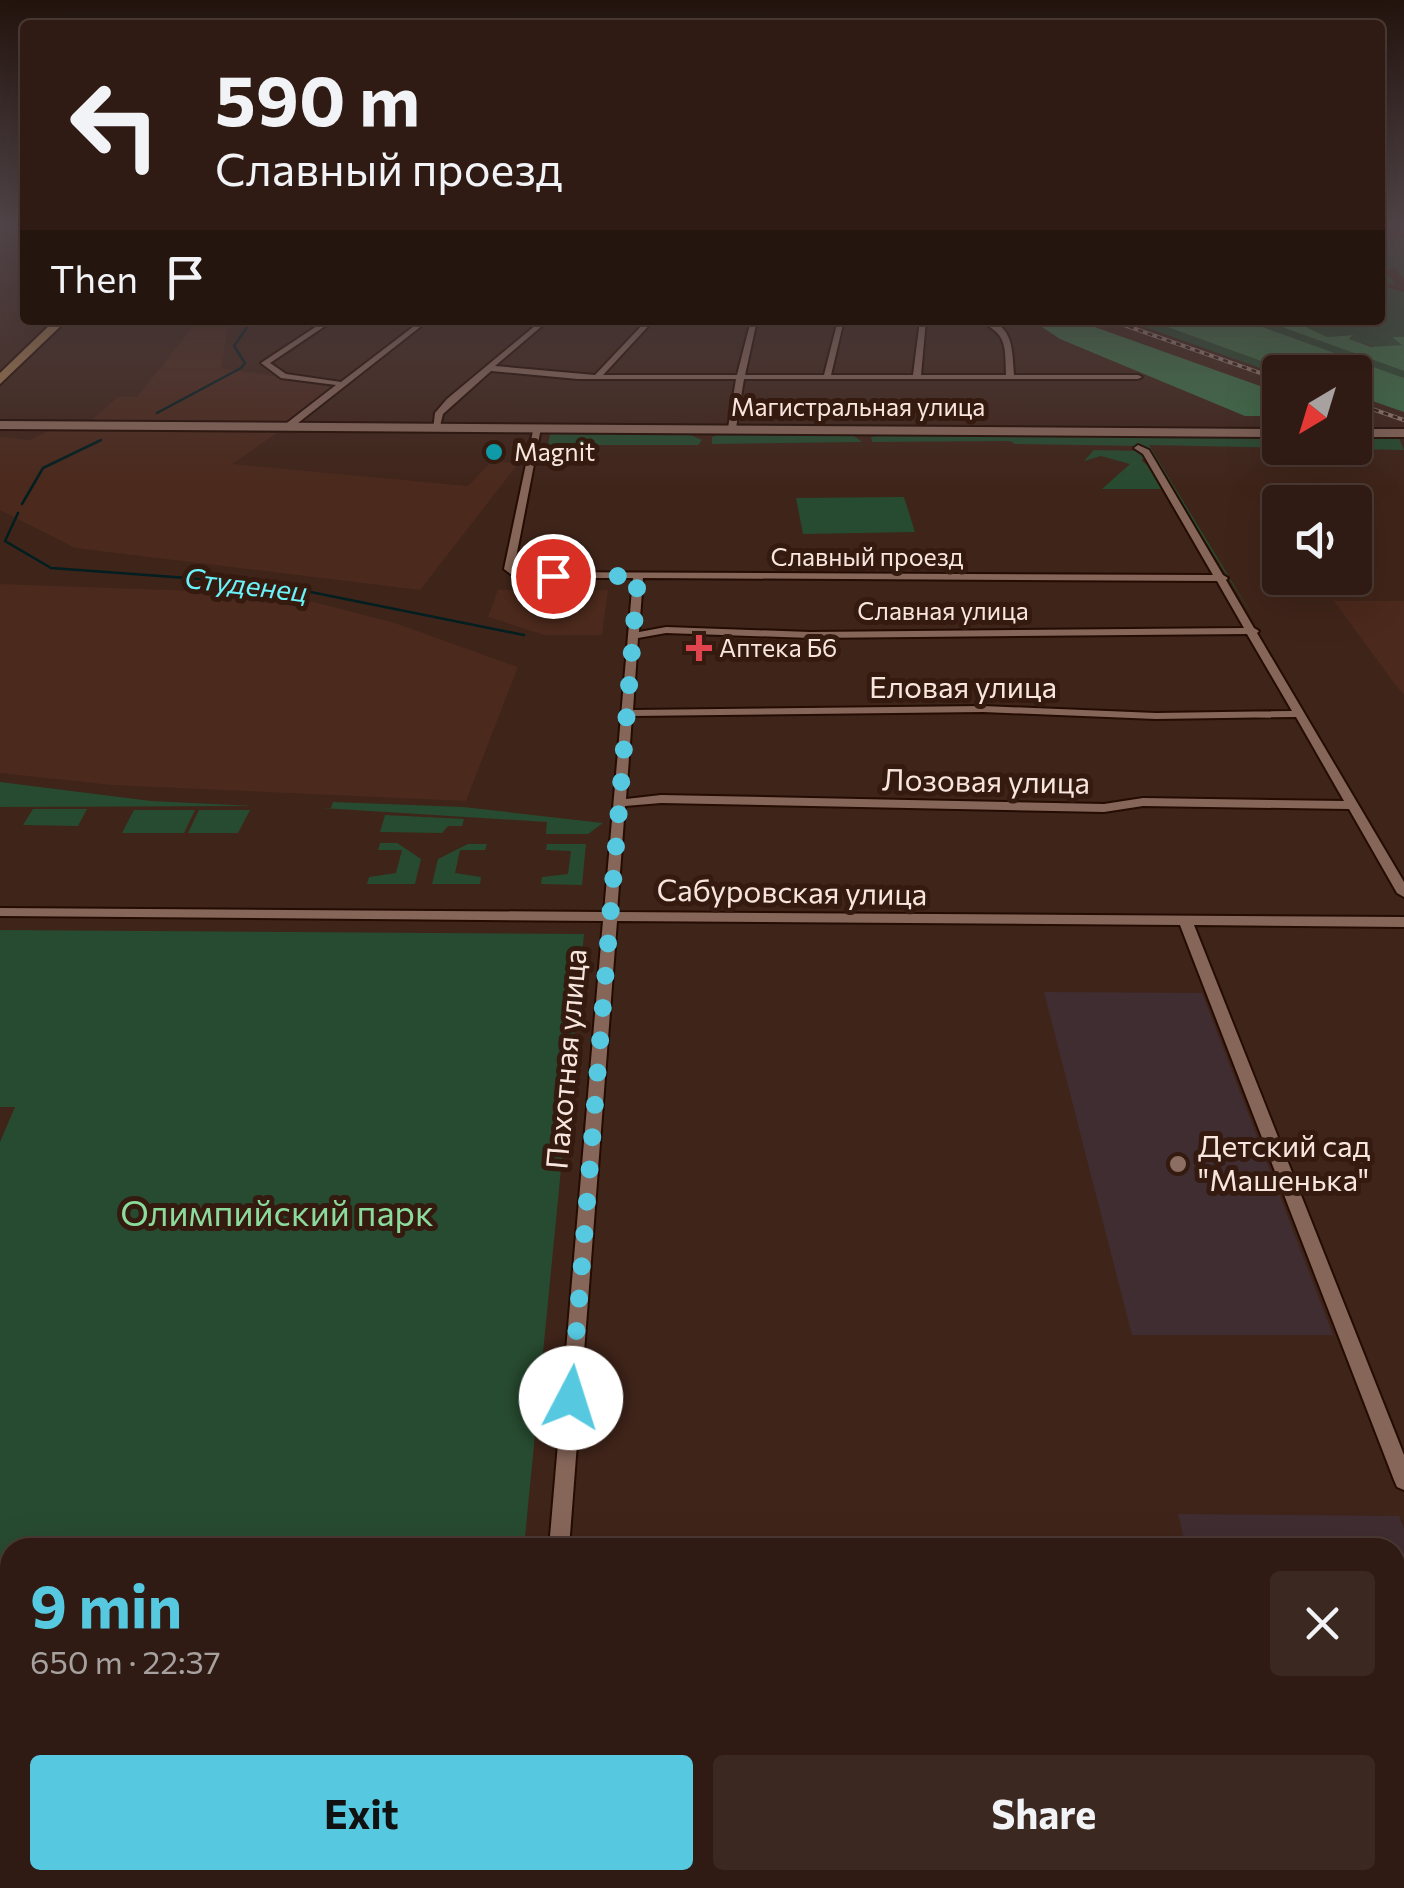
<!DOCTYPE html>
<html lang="en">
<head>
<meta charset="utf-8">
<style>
	:root { --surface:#2f1b13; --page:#3b2821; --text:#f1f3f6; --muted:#a7a1a0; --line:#4a3933; --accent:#56c9e1 }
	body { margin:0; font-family:Commissioner,sans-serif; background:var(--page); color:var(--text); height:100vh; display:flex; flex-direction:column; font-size:38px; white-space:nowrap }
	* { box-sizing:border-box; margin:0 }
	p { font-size:32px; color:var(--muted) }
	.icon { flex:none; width:55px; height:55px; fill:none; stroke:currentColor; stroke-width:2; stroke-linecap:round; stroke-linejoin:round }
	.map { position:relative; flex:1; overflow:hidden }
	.sheet { position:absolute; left:0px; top:1538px; width:1405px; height:352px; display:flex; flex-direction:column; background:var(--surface); border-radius:30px 30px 0 0; box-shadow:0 10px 40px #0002,0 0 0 2px var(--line) }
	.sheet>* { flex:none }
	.banner { position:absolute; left:20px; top:20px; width:1365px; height:305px; border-radius:10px; box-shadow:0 10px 40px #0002,0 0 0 2px var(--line); background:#2f1b13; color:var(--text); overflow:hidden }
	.needle { width:65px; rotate:218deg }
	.tools { position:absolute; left:1262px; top:355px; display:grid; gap:20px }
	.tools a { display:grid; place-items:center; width:110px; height:110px; border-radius:10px; background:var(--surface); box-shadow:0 10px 40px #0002,0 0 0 2px var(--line); font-size:50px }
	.pin { position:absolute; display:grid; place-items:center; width:85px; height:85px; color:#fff; margin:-42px; border:5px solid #fff; border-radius:50%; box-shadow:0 2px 10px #0007 }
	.me { position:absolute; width:110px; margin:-55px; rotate:5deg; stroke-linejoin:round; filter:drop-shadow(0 0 8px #0008) }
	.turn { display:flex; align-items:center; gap:35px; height:210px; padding:0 30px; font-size:45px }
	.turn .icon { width:130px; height:130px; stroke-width:2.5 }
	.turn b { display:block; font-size:70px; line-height:85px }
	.then { display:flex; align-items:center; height:95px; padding:0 30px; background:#0003; gap:20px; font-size:38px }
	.round { display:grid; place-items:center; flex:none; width:105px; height:105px; border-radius:10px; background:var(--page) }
	.headline { display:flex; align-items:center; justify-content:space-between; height:170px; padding:0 30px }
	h1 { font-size:60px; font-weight:700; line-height:75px; color:var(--accent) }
	.primary-button { display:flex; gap:20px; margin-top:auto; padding:20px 30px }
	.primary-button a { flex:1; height:115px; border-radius:10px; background:var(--accent); color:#111; font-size:40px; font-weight:700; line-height:115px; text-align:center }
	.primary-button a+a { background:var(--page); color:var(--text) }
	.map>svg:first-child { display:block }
	.built { fill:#4b291c }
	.education { fill:#402d32 }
	.green { fill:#274b30 }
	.forest { fill:#3b7248 }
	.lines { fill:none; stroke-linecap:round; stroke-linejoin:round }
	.stream { stroke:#011e20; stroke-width:2.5 }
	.minor-casing { stroke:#240c03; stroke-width:4 }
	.secondary-casing { stroke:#240c03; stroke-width:4 }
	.primary-casing { stroke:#240c03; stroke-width:4 }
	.minor { fill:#866659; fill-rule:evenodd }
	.secondary { fill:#866659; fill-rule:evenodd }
	.primary { fill:#9f784e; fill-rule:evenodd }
	.rail-casing { stroke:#947d74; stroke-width:4 }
	.rail { stroke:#341a0f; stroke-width:2.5; stroke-dasharray:5; stroke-linecap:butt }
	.route { stroke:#56c9e1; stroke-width:18; stroke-dasharray:0 32.4 }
	.culture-dot { fill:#0f9aa8; stroke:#341a0f; stroke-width:4 }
	.health-dot { fill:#e0444e; stroke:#341a0f; stroke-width:4 }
	.education-dot { fill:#8d6e63; stroke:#341a0f; stroke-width:4 }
	.labels { text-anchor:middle; stroke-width:10; stroke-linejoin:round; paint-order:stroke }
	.far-street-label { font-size:25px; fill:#f8e6de; stroke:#341a0f }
	.far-poi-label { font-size:25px; fill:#f8e6de; stroke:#341a0f; text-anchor:start }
	.far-water-label { font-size:28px; font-style:italic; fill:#6bf3fa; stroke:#341a0f }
	.street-label { font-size:30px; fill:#f8e6de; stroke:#341a0f }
	.poi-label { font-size:30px; fill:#f8e6de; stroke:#341a0f; text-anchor:start }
	.near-park-label { font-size:35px; fill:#8bdb9d; stroke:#341a0f }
</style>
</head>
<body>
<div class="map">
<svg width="1404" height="1888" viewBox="0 0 1404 1888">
	<rect width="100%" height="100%" fill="#3f2419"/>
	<!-- built -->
	<g class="built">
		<path d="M198,320H229L221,368L337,386L281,425L90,421L118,397H137Z"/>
		<path d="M49,431L277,433L232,464L468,486L492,461L518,464L420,590L75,548L0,510V437L30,440Z"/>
		<path d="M0,584L283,594L395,623L518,667L466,801L111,785L0,773Z"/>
		<path d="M498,590H608L602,635H544L488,617Z"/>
		<path d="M1334,601H1404V695L1394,683Z"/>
	</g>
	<!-- education -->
	<g class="education">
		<path d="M1044,992L1202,993L1333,1335H1132Z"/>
		<path d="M1178,1514L1399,1516L1404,1529V1888H1272L1270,1880H1395V1548L1186,1547Z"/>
	</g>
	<!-- green -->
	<g class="green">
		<path d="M1380,237L1404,238V279L1395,269L1402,266L1385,271L1396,284L1384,286L1404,292V337H1393L1404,345L1377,348L1351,340V335L1327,337L1302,325L1312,322L1307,320H1380Z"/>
		<path d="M1125,320H1148L1291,372L1280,375Z"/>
		<path d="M1243,320H1262L1404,371V378Z"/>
		<path d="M550,434H688L702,440L698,445H548Z"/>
		<path d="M720,434L853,435L862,442L712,444V437Z"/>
		<path d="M879,435L1280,437V448H1355V438H1399L1404,450L1149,445L1257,623L1145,446L1015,444L1010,441L872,442L871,437Z"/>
		<path d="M1094,450L1141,451L1146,458L1141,460L1154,471L1163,489H1102L1130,464L1101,456L1084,461Z"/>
		<path d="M904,497L915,532L803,534L796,498Z"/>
		<path d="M0,782L151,801L254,806L0,807Z"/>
		<path d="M333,802L463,807L603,823L588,834H546L547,822L322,808H331Z"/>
		<path d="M33,809H87L78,826L23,825Z"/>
		<path d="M134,810H195L184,833H122Z"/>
		<path d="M199,810H250L238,833H188Z"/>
		<path d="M385,815L464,819L462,826H448L442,833L380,832Z"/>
		<path d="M380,843H397L421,859L415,884H367L369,877L396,873L402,850H378Z"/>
		<path d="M468,844H487L485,850H460L455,873L481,877L480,884H432L438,859Z"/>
		<path d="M547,844H586L582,885L541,884L542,877L568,874L571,851L546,850Z"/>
		<path d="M0,930L584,934L524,1547L10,1548V1880H491L490,1888H0V1142L15,1107H0Z"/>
	</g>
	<!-- forest -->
	<g class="forest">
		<path d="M1004,320H1075L1280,393V416H1245L1060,339L1042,327Z"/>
		<path d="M1148,320H1243L1404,378V412L1355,395V372H1291Z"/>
		<path d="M1262,320H1307L1314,323L1304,326L1327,337L1353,335L1349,339L1371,347L1402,345L1392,337H1404V371Z"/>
	</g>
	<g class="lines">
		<!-- stream -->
		<g class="stream">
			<path d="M157,413L241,368L245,363L234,346L252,320"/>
			<path d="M22,504L43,468L101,440"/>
			<path d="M18,513L5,541L51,568L271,584L524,635"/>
		</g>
		<defs>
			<g id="minor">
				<path d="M326,320H334L270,363L286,374L341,382L422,320H429L289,430H283V426L336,385L281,378L261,363Z"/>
				<path d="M542,320H549L495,366L595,375L647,320H654L603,375H737L751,320H757L745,375H824L838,320H844L831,375H913L920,320H926L921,375H1006C1005,343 1007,334 977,320C1013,320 1012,346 1014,375H1138L1142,377L1138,379H744L736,428L732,430L728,428L736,379H578L491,371L443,414L439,430H433L435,413L447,399Z"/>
				<path d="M534,426L541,428L514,568L518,572L1213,575L1143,454L1134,448L1138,445L1149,450L1223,575L1228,578L1226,580L1254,628L1259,631L1257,633L1404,882V897L1397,893L1349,809L1143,806L1104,812L661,803L625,806L617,912L1404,917V927L1194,925L1404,1455V1490L1397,1487L1394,1480L1180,925L617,921L569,1548H549L603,921L0,916V908L604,912L633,578H516L504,569ZM643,578L1217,581L1244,628L810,632L666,627L639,632ZM666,633L810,638L1247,634L1292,711L1156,713L983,706L633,710L638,638ZM983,712L1156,719L1296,717L1344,801L1143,798L1104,804L661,795L626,799L632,716Z"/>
				<rect x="518" y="1880" width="24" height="8"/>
			</g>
			<g id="secondary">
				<path d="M0,421L1280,429V437L0,429Z"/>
				<rect x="1355" y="429" width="49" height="8"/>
			</g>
			<path id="primary" d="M55,320H67L0,384V373Z"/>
		</defs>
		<!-- minor casing -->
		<use href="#minor" class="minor-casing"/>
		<!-- secondary casing -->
		<use href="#secondary" class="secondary-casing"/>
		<!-- primary casing -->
		<use href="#primary" class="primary-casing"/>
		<!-- minor -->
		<use href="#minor" class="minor"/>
		<!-- secondary -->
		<use href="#secondary" class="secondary"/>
		<!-- primary -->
		<use href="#primary" class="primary"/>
		<defs>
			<g id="rail">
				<path d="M1110,320L1280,380"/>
				<path d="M1355,403L1404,420"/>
			</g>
		</defs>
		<!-- rail casing -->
		<use href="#rail" class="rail-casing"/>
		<!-- rail -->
		<use href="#rail" class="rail"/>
	</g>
	<!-- sky -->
	<linearGradient id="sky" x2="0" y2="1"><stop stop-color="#23140e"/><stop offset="0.46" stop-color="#524549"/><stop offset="1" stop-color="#524549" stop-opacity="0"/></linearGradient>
	<rect width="1404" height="489" fill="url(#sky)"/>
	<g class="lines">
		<!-- route -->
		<path class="route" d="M553,576H638L571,1398"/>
	</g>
	<!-- markers -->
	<circle class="culture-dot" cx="494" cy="452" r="10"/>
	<path class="health-dot" d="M694 633h10v10h10v10h-10v10h-10v-10h-10v-10h10z"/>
	<circle class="education-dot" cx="1178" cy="1164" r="10"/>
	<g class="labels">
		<!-- far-street labels -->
		<g class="far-street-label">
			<text x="858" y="416">Магистральная улица</text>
			<text x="867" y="566">Славный проезд</text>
			<text x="943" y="620">Славная улица</text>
		</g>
		<!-- far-poi labels -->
		<g class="far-poi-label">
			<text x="514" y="461">Magnit</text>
			<text x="719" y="657">Аптека Б6</text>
		</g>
		<!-- far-water labels -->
		<g class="far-water-label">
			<text transform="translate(246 585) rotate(7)" y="10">Студенец</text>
		</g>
		<!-- street labels -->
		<g class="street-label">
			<text x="963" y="698">Еловая улица</text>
			<text transform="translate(986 782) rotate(1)" y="10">Лозовая улица</text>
			<text transform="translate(792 893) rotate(1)" y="10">Сабуровская улица</text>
			<text transform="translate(567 1059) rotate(-85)" y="10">Пахотная улица</text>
		</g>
		<!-- poi labels -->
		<g class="poi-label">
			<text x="1198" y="1157">Детский сад<tspan x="1198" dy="34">"Машенька"</tspan></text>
		</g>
		<!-- near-park labels -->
		<g class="near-park-label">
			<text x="277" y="1226">Олимпийский парк</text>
		</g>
	</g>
</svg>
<div class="tools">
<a><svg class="needle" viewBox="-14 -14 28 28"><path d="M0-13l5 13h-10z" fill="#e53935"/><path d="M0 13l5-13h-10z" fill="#a7a1a0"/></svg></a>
<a><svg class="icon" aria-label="sound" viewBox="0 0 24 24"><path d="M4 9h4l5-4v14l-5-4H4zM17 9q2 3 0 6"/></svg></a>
</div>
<div class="pin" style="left:553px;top:576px;background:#d93025"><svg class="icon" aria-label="arrive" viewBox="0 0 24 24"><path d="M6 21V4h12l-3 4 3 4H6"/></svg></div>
<svg class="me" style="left:571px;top:1398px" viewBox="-20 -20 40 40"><circle r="19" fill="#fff"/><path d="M0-13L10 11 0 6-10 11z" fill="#56c9e1"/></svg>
<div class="banner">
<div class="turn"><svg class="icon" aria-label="left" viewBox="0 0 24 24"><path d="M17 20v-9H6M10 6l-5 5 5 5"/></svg><div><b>590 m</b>Славный проезд</div></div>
<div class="then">Then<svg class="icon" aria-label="arrive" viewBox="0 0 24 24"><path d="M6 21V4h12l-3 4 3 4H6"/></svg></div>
</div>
<section class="sheet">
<div class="headline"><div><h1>9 min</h1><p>650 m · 22:37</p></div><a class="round"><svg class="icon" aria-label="close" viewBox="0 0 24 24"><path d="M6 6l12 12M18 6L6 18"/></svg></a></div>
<div class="primary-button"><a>Exit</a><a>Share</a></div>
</section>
</div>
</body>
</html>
